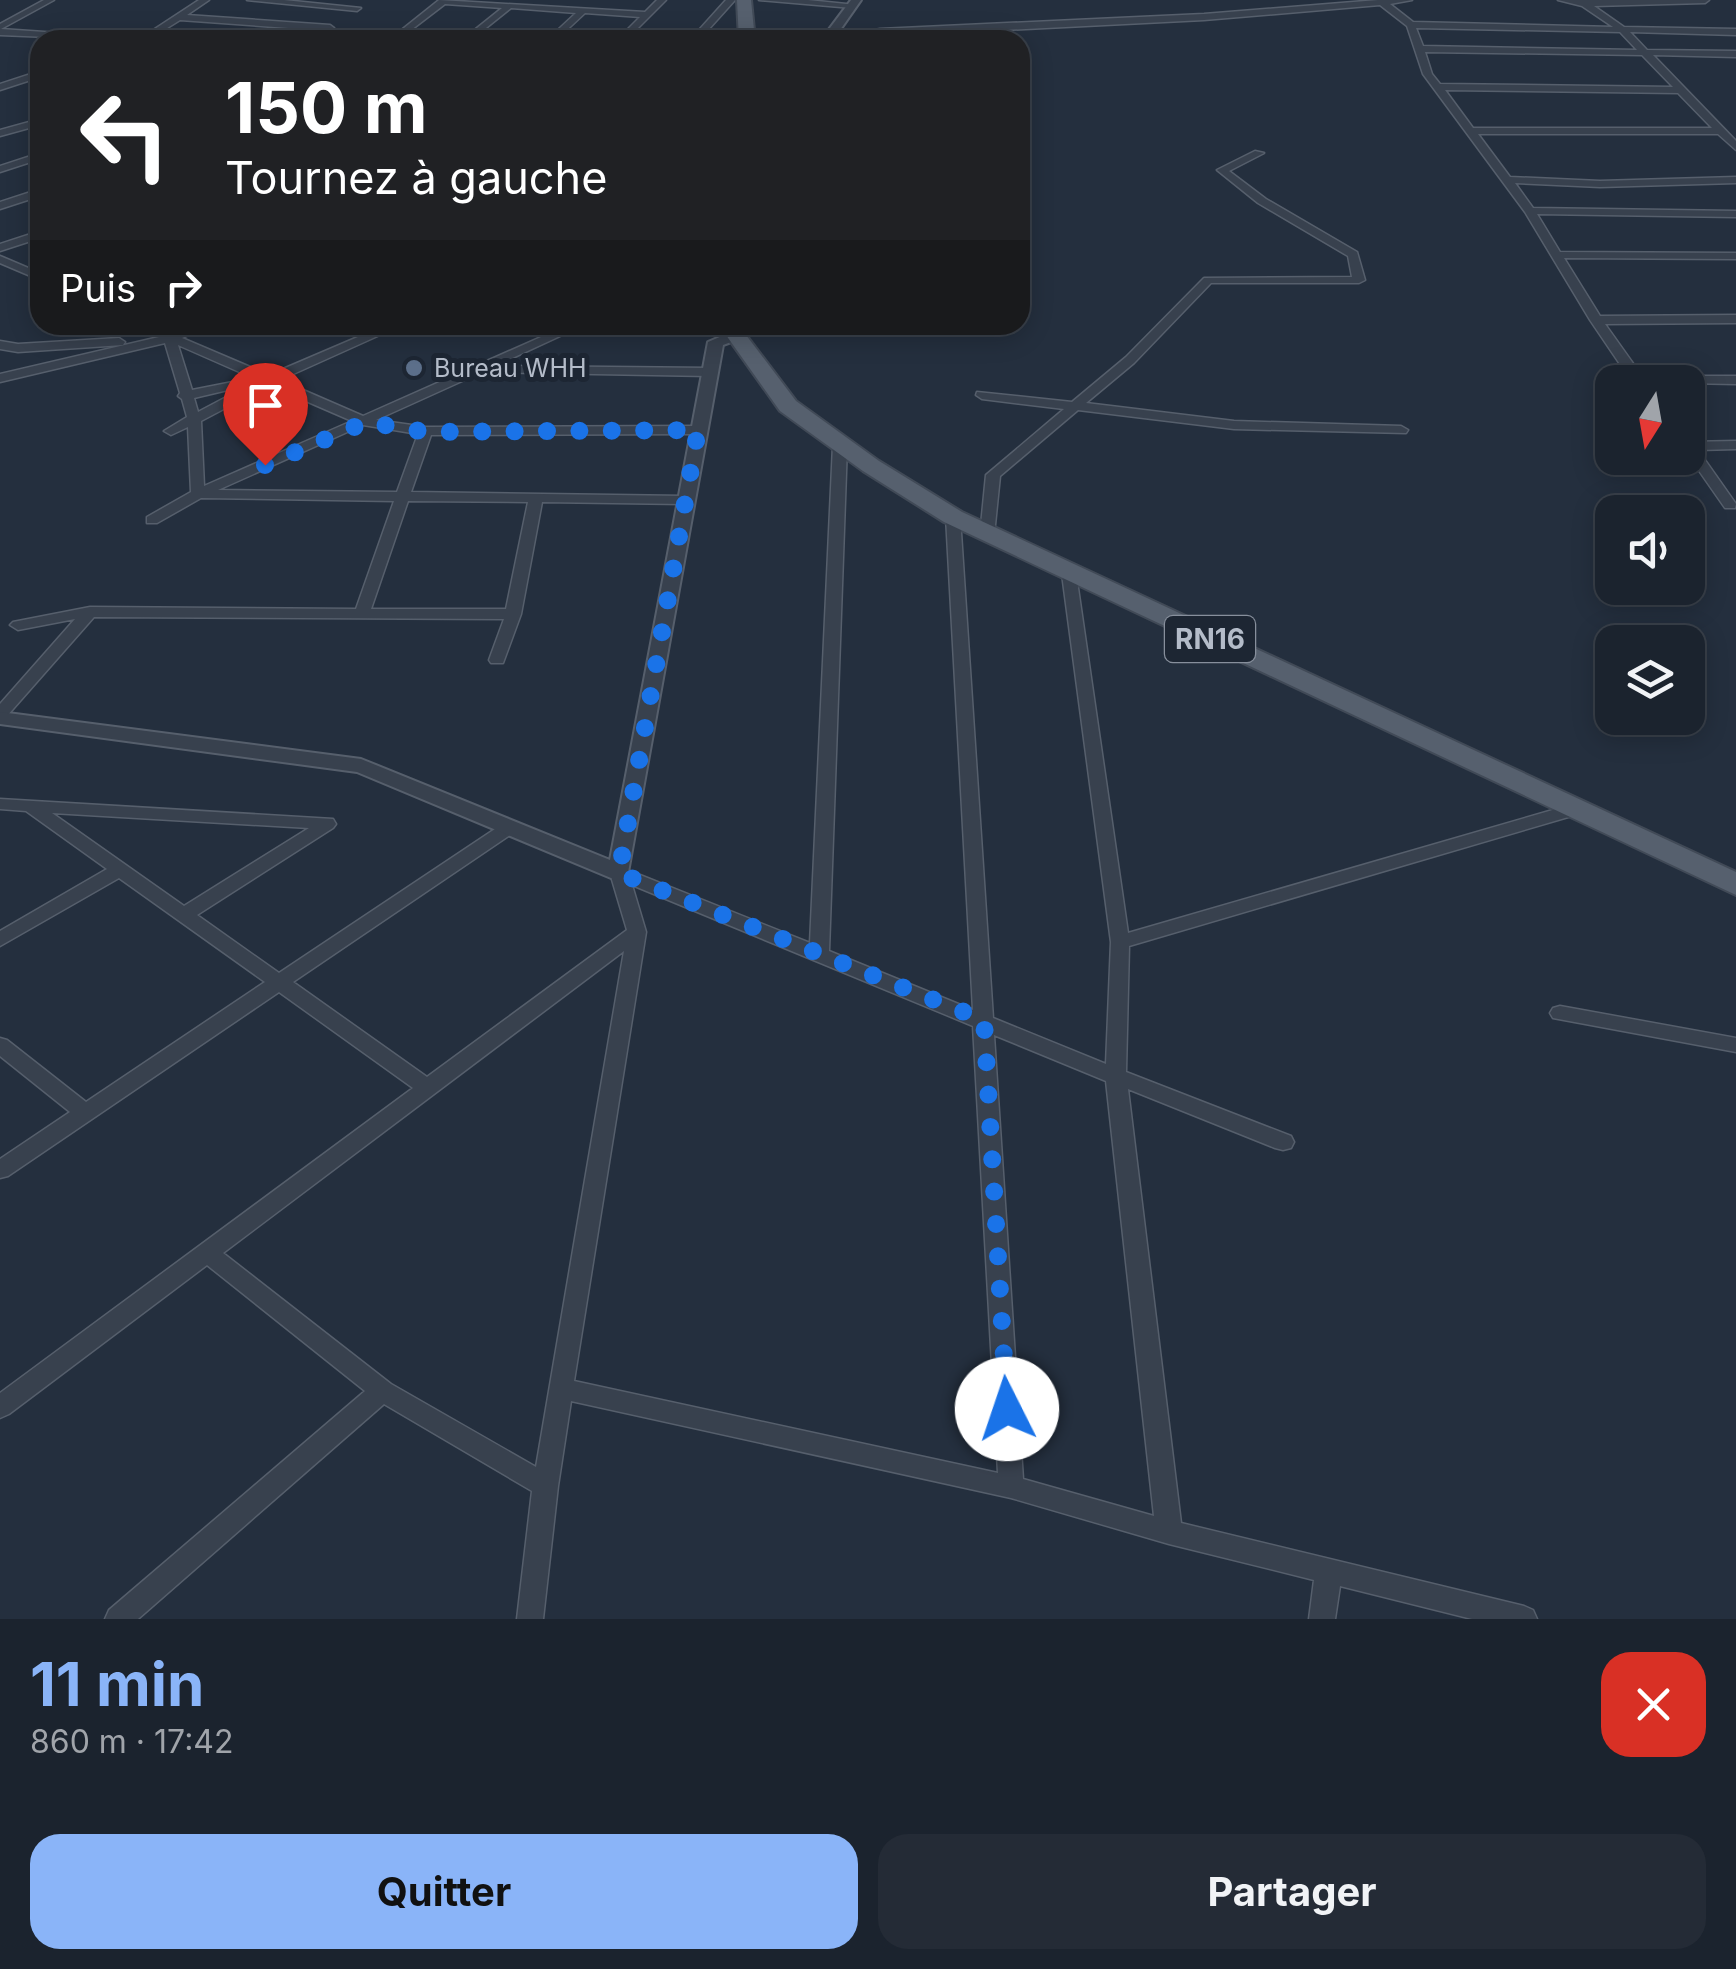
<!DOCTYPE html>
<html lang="fr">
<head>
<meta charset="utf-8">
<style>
	:root { --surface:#1b232e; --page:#242b36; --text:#f1f3f6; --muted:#a0a4aa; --line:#39404a; --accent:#8ab4f8 }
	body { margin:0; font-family:Inter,sans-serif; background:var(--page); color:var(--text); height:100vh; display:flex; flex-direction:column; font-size:38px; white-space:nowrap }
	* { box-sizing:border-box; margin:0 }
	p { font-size:32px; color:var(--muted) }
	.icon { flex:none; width:55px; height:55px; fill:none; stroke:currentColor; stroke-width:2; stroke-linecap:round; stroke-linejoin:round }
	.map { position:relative; height:1619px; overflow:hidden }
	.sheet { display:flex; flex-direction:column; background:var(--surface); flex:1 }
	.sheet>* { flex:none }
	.top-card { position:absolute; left:30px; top:30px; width:1000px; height:305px; border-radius:30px; box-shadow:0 5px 25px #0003,0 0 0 2px var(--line); background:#202124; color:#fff; overflow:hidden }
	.needle { width:65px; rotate:191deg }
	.tools { position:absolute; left:1595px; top:365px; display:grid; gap:20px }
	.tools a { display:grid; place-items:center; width:110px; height:110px; border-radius:20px; background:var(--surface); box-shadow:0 5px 25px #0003,0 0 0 2px var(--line); font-size:50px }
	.pin { position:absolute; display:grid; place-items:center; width:85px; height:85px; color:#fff; margin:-102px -42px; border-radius:50% 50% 50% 0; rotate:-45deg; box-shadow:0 0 10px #0007 }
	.pin .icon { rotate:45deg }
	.me { position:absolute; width:110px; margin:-55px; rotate:356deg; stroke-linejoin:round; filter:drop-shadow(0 0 8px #0008) }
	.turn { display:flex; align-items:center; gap:35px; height:210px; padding:0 30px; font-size:45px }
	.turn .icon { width:130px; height:130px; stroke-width:2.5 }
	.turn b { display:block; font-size:70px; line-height:85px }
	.then { display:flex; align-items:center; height:95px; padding:0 30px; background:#0003; gap:20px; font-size:38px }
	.round { display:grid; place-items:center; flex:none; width:105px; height:105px; border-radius:30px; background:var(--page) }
	.head { display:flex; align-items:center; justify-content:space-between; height:170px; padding:0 30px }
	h1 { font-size:60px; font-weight:700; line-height:75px; color:var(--accent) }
	.cta { display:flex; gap:20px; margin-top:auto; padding:20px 30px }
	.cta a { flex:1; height:115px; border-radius:30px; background:var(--accent); color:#111; font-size:40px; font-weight:700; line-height:115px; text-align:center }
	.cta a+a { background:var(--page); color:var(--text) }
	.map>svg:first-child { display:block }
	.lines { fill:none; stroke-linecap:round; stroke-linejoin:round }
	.minor-casing { stroke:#565f6c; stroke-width:3 }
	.tertiary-casing { stroke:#565f6c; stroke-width:4 }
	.primary-casing { stroke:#414a57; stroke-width:4 }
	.minor { fill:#38414e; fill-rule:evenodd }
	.tertiary { fill:#38414e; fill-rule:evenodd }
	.primary { fill:#56606e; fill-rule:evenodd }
	.route { stroke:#1a73e8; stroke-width:18; stroke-dasharray:0 32.4 }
	.service-dot { fill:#5c6f8a; stroke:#1d2633; stroke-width:4 }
	.labels { text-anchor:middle; stroke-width:10; stroke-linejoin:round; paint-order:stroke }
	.far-poi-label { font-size:25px; fill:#b4bcc9; stroke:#1d2633; text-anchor:start }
	.shield { fill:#1d2633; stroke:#878f9c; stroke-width:2.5 }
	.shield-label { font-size:28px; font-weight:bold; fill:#b4bcc9 }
</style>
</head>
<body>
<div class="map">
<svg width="1736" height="1619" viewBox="0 0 1736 1619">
	<rect width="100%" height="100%" fill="#242f3e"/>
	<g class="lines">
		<defs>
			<g id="minor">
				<path d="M44,0H54L1,29L117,37L121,40L0,35V24Z"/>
				<path d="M199,0H209L187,15L330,25L334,28L330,31L180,20L148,40H138Z"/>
				<path d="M247,0H284L361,8L357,11Z"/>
				<path d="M439,0L645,12L657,0H666L626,40H617L640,17L585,13L556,40H547L576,13L511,8L471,40H462L502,8L445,4L398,40H389Z"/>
				<path d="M726,0H735L699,40H690Z"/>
				<path d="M759,0H808L856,5L852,8Z"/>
				<path d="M1378,0H1412L1390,4L1413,22L1613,27L1582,6L1558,0H1709L1705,3L1594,6L1624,27L1736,29V35L1630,32L1647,50L1736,51V57L1653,55L1736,141V150L1718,134H1478L1510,177L1600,181L1736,177V183L1600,187L1515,183L1533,208L1736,211V217L1537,214L1560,252L1736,253V259L1564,258L1600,316L1736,315V323L1605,324L1642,376H1736V384L1632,382L1590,320L1525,212L1423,74L1407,26L1380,5L1204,20L823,39L880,29L1204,14ZM1416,28L1620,32L1637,50L1423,46ZM1425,52L1642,55L1673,87L1440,84L1432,74ZM1445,90L1678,93L1712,128H1473Z"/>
				<path d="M40,71V77L0,90V84Z"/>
				<path d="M40,119V125L0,136V130Z"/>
				<path d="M1255,151L1264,153L1229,171L1266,199L1357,252L1365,280L1359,283H1211L1134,363L1086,403L1234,421L1401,426L1408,430L1406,433L1234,429L1078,410L1000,476L994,535L987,539L982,538L980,535L986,475L1064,409L982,399L976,395L977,392L1072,402L1126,357L1204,278L1352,277L1348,256L1258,203L1217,170Z"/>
				<path d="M40,153V159L0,172V166Z"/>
				<path d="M40,189V196L0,209V202Z"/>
				<path d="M40,231V238L0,251V244Z"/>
				<path d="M0,256L40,273V280L0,263Z"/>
				<path d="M136,325H152L171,333L194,325H211L182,338L269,375L386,325H402L280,380L363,416L568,325H584L495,366L710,368L716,372L710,376L482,372L376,420L426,427L698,426L705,430L698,434L431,435L411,492L684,496L691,500L684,504L542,502L521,614L503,663H491L489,660L504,619L94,617L6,717L0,719V704L75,619L18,630L10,625L13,622L90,607L356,609L394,501L201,498L157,523H147V517L191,492L188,427L171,435L164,431L187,417L182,399L178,396L180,393L165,343L0,382V374L159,337ZM178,345L253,378L192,390ZM249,385L198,412L194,398ZM269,385L352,421L204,486L201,421ZM363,425L418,434L397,492L218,490ZM408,501L528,502L506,609H371Z"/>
				<path d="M119,338L125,342L123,345L18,352L0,349V341L18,344Z"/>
				<path d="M840,441L847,445L829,951L973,1010L946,517L953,513L960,517L993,1018L1106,1064L1111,942L1062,574L1064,571L1069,570L1076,574L1128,933L1570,805H1582L1585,809L1582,813L1129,946L1126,1072L1291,1136L1294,1142L1291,1148L1283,1150L1275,1148L1128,1089L1181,1523L1524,1606L1533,1610L1537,1619H1472L1340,1586L1335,1619H1309L1314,1580L1169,1544L1011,1498L571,1401L558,1486L543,1619H517L532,1491L384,1404L138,1619H105L109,1610L365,1391L207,1265L9,1414L0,1418V1393L413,1088L279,992L8,1176L0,1178V1159L70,1112L0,1056V1038L7,1040L86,1102L265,982L119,878L0,946V931L107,869L26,811L0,809V799L333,819L336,824L333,828L197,915L279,973L504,823H516L519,827L516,831L293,982L427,1077L627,930L610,873L613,869H625L810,943L833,445ZM52,813L309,828L184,906ZM632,885L973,1026L998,1473L574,1381L646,932ZM624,951L536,1467L391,1384L223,1253ZM994,1035L1106,1081L1154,1516L1023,1479Z"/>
				<path d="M1736,441V449L1698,450L1736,504L1735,508H1725L1688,455V442Z"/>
				<path d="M1560,1006L1736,1038V1052L1553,1018L1550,1013L1553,1008Z"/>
			</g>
			<g id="tertiary">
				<path d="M851,0H861L833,40H821Z"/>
				<path d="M736,330L742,332V338L723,345L627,878H611L357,772L0,724V712L361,759L610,860L708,342Z"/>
			</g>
			<g id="primary">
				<path d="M737,0H751L755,40H739Z"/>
				<path d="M725,325H745L746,335L796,401L879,461L962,512L1736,872V895L944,522L863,471L780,411L726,335Z"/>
			</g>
		</defs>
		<!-- minor casing -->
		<use href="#minor" class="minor-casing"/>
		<!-- tertiary casing -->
		<use href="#tertiary" class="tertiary-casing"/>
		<!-- primary casing -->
		<use href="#primary" class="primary-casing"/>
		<!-- minor -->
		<use href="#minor" class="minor"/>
		<!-- tertiary -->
		<use href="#tertiary" class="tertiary"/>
		<!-- primary -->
		<use href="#primary" class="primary"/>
	</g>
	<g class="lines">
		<!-- route -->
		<path class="route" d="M265,465L366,422L426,432L698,430L619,873L984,1020L1007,1409"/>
	</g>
	<!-- markers -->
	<circle class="service-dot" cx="414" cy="368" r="10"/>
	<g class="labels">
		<!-- far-poi labels -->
		<g class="far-poi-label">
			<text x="434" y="377">Bureau WHH</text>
		</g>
		<!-- shield labels -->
		<rect class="shield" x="1165" y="616" width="90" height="46" rx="8"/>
		<g class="shield-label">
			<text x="1210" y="649">RN16</text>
		</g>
	</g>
</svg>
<div class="tools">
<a><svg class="needle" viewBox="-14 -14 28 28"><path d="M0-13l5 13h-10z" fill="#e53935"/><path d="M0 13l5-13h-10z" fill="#a0a4aa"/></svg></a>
<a><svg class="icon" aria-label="sound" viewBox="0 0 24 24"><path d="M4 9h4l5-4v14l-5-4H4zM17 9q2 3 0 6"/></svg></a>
<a><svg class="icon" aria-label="layers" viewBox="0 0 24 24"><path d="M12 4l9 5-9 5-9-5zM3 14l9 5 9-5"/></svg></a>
</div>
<div class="pin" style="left:265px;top:465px;background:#d93025"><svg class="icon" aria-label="arrive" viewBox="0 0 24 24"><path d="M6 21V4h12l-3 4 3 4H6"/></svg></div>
<svg class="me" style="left:1007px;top:1409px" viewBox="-20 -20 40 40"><circle r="19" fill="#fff"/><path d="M0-13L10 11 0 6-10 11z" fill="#1a73e8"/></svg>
<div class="top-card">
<div class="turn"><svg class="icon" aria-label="left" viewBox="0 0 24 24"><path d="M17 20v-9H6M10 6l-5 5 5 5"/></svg><div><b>150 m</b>Tournez à gauche</div></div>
<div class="then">Puis<svg class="icon" aria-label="right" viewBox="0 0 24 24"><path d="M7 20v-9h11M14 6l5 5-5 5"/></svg></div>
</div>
</div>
<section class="sheet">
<div class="head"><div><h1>11 min</h1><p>860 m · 17:42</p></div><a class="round" style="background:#d93025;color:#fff"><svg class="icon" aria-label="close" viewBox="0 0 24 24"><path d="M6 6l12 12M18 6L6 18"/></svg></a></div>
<div class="cta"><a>Quitter</a><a>Partager</a></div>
</section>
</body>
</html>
